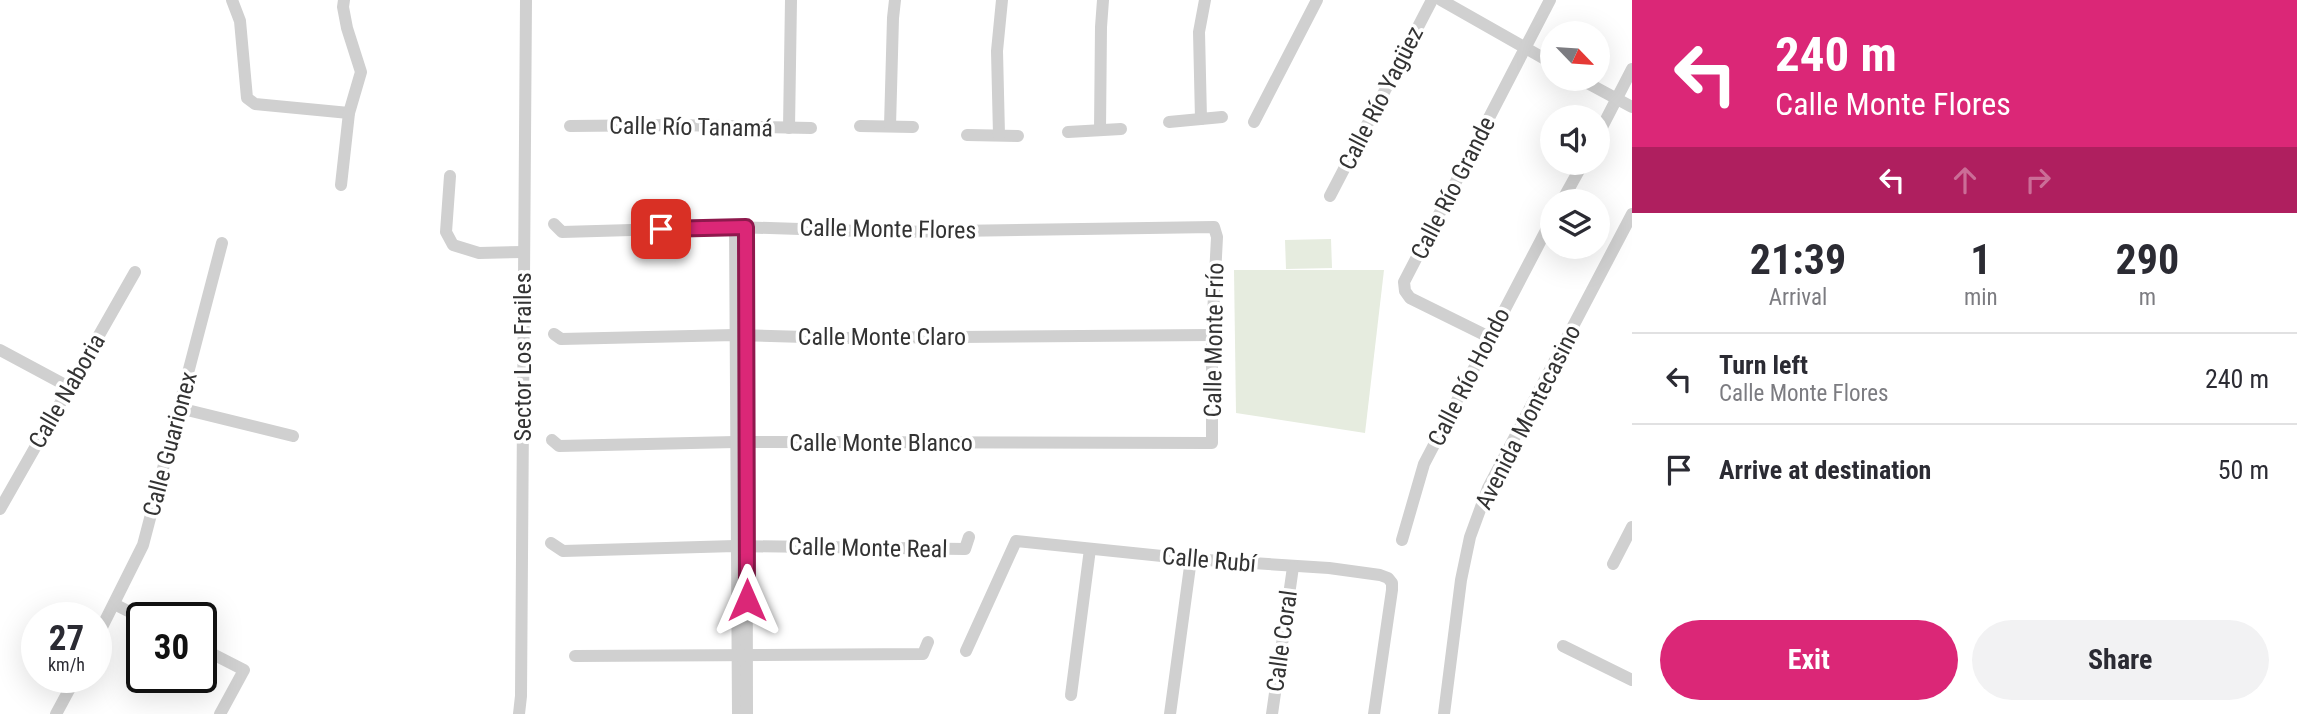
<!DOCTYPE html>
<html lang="en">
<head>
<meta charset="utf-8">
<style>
	:root { --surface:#fff; --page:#f2f2f3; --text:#2b2b33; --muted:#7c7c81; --line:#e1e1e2; --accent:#db2777 }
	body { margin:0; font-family:"Roboto Condensed",sans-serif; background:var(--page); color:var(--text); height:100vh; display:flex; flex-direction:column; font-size:26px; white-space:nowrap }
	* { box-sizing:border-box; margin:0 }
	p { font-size:23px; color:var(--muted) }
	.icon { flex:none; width:38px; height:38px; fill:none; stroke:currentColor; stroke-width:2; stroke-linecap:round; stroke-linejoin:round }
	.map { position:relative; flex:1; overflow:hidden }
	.panel { display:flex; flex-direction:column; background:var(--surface); width:665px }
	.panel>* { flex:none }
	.hud { background:#db2777; color:#fff; overflow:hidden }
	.needle { width:46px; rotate:115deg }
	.tools { position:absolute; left:1540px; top:21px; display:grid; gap:14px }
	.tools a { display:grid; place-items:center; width:70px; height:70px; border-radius:50%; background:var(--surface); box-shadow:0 7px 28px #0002; font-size:35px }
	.speed { position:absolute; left:21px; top:602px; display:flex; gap:14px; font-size:35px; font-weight:700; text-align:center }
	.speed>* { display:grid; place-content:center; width:91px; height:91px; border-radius:50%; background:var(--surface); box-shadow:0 7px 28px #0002; line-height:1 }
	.speed small { font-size:18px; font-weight:400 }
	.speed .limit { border:4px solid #111; border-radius:10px; background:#fff; color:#111 }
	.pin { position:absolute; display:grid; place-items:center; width:60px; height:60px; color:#fff; margin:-30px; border-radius:14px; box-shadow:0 4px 10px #0006 }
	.me { position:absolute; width:77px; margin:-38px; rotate:0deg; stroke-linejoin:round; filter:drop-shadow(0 0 5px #0008) }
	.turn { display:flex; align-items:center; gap:24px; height:147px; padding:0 28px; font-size:32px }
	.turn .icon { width:91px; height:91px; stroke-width:2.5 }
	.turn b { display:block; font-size:49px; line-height:60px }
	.lanes { display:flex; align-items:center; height:66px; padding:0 28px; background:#0003; justify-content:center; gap:35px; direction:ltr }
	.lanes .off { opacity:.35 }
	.eta { display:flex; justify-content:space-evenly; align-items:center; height:119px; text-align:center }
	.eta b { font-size:42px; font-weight:700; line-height:49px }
	.cta { display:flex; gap:14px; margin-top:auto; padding:14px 28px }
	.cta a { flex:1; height:80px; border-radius:42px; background:var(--accent); color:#fff; font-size:28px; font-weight:700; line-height:80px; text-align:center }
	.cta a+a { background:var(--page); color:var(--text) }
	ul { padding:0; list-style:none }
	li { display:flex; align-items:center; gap:21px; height:91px; padding:0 28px; border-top:2px solid var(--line) }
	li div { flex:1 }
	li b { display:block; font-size:26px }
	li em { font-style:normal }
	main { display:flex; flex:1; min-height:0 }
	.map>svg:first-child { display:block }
	.green { fill:#e6ecdf }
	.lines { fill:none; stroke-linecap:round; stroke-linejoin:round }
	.minor { stroke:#d0d0d0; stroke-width:12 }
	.route-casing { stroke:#8e194d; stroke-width:18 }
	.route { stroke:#db2777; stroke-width:12 }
	.labels { text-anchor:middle; stroke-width:7; stroke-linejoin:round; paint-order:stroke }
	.street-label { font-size:24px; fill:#333; stroke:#fff }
</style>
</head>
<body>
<main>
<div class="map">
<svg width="1632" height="714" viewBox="0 0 1632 714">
	<rect width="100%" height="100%" fill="#fff"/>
	<!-- green -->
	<g class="green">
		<path d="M1331,239L1332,268L1286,269L1285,240Z"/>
		<path d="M1234,270H1384L1365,433L1236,413Z"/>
	</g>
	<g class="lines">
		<!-- minor -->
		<g class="minor">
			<path d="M232,0L240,21L247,98L255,104L349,113"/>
			<path d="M1441,0L1552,63"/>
			<path d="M1580,79L1632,107"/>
			<path d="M1201,119L1199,32L1205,0"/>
			<path d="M1169,122L1222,117"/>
			<path d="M1254,122L1317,0"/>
			<path d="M570,126L677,125L811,128"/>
			<path d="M860,126L913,127"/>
			<path d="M890,126L893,18L895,0"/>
			<path d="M789,128L791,0"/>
			<path d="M1100,130L1101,27L1103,0"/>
			<path d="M1068,132L1121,129"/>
			<path d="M967,135L1018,136"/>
			<path d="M999,135L997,51L1002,0"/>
			<path d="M1598,135L1632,69"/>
			<path d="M450,176L446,232L453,245L479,253L523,252"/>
			<path d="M341,185L349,113L361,72L347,28L343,7L344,0"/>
			<path d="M1330,196L1432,0"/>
			<path d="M1562,201L1583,163"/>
			<path d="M735,227L738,714"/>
			<path d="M746,227L747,714"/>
			<path d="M554,334L561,339L735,335L840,338L1212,335"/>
			<path d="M1489,337L1410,298L1405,291L1404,282L1550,0"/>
			<path d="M0,350L69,387"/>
			<path d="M179,408L293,436"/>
			<path d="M552,440L559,446L735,442L1212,443V335L1217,237L1214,227L891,232L735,227L562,232L554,224"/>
			<path d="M0,509L135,272"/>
			<path d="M1402,540L1424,464L1552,219"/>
			<path d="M551,543L563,551L735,546L965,549L969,537"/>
			<path d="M1613,564L1632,527"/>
			<path d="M114,604L142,618"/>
			<path d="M96,639L143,545L222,243"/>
			<path d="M1563,646L1632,680"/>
			<path d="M201,648L244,670L220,714"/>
			<path d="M966,651L1016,541L1191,559L1329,568L1380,575L1388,578L1392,583V590L1374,714"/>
			<path d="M575,656L923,654L928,642"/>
			<path d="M1071,695L1090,549"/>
			<path d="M56,714L76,677"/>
			<path d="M519,714L521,696L526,0"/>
			<path d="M1170,714L1191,559"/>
			<path d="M1272,714L1293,567"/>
			<path d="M1444,714L1461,580L1470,537L1488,488L1632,214"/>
		</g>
	</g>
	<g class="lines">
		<defs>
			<path id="route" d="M661,229L746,227L747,600"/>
		</defs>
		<!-- route casing -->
		<use href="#route" class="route-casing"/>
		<!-- route -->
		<use href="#route" class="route"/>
	</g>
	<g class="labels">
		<!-- street labels -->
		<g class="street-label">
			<text transform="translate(1381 98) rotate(-63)" y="8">Calle Río Yagüez</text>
			<text transform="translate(691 127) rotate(1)" y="8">Calle Río Tanamá</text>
			<text transform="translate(1453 188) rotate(-63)" y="8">Calle Río Grande</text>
			<text transform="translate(888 229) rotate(1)" y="8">Calle Monte Flores</text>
			<text x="882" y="345">Calle Monte Claro</text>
			<text transform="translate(1214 340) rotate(-89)" y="8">Calle Monte Frío</text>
			<text transform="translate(523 357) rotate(-90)" y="8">Sector Los Frailes</text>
			<text transform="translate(1469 377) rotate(-63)" y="8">Calle Río Hondo</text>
			<text transform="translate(67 391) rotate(-60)" y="8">Calle Naboria</text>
			<text transform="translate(1528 417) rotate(-63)" y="8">Avenida Montecasino</text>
			<text x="881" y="451">Calle Monte Blanco</text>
			<text transform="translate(170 444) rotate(-75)" y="8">Calle Guarionex</text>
			<text transform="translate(868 548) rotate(1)" y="8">Calle Monte Real</text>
			<text transform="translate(1209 560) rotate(5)" y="8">Calle Rubí</text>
			<text transform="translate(1282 641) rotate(-82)" y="8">Calle Coral</text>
		</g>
	</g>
</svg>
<div class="tools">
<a><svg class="needle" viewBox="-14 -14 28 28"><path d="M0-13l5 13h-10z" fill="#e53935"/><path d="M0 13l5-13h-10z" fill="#7c7c81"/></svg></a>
<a><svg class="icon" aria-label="sound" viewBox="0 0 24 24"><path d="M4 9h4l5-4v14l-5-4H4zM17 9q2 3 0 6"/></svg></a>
<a><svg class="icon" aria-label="layers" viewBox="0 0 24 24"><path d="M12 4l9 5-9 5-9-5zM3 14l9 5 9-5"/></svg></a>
</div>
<div class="speed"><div>27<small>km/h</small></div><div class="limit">30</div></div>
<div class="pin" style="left:661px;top:229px;background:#d93025"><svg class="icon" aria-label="arrive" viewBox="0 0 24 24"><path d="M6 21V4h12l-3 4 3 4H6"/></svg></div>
<svg class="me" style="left:747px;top:600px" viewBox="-20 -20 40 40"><path d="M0-17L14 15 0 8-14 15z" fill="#db2777" stroke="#fff" stroke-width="4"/></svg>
</div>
<section class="panel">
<div class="hud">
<div class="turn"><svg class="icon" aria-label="left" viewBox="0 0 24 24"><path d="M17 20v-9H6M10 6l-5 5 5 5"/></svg><div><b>240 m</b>Calle Monte Flores</div></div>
<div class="lanes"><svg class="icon" aria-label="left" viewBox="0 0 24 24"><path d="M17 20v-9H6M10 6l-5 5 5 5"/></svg><svg class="icon off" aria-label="ahead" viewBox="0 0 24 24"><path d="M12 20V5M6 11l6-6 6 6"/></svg><svg class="icon off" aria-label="right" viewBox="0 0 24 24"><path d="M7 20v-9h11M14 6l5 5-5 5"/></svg></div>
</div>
<div class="eta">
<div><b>21:39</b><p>Arrival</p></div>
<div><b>1</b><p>min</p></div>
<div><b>290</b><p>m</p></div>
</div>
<ul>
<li><svg class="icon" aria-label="left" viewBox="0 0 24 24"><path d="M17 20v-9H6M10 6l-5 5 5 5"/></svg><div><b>Turn left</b><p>Calle Monte Flores</p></div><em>240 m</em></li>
<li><svg class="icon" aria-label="arrive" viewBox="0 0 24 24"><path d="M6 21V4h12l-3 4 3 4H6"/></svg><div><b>Arrive at destination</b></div><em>50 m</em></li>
</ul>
<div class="cta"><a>Exit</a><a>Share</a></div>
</section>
</main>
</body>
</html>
